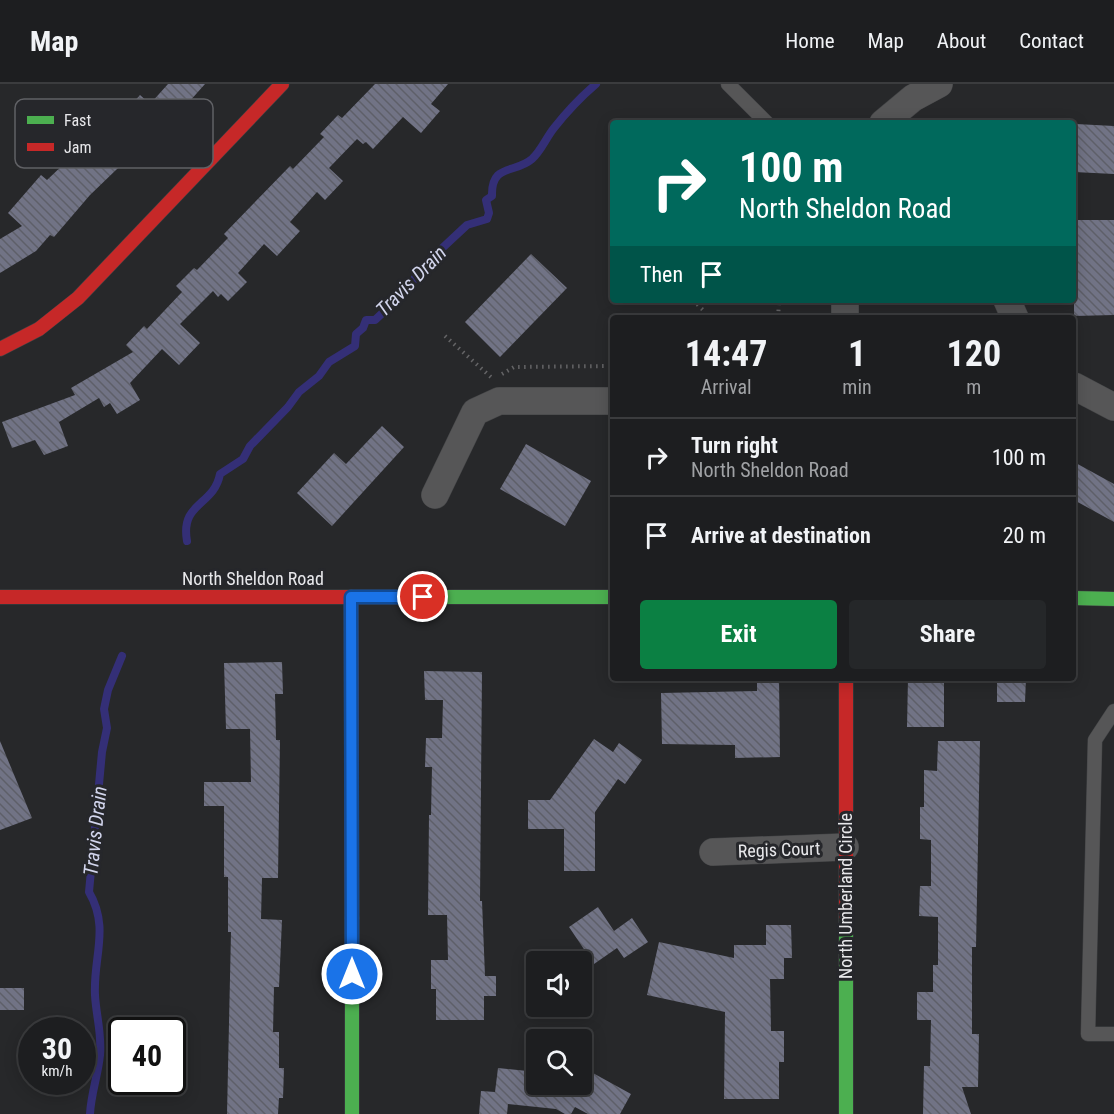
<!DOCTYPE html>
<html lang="en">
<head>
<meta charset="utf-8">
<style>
	:root { --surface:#1d1e20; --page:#252729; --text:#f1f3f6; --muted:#a0a2a5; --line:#3b3c3e; --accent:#0b8043 }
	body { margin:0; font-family:"Roboto Condensed",sans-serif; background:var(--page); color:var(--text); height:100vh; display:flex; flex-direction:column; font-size:22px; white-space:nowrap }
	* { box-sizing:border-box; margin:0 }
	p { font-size:20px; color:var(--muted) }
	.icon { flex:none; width:33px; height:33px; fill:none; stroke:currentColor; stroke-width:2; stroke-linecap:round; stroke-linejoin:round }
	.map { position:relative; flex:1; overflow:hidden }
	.drawer { position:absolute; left:610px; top:231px; width:466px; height:366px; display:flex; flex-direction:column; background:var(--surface); border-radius:6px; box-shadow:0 3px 15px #0003,0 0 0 2px var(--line) }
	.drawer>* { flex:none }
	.guide { position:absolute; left:610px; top:36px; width:466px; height:183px; border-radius:6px; box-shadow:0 3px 15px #0003,0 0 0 2px var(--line); background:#00695c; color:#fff; overflow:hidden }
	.fabs { position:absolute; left:526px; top:867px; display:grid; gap:12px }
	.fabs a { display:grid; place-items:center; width:66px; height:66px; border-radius:6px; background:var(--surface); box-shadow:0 3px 15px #0003,0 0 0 2px var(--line); font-size:30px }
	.speed { position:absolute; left:18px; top:933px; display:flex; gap:12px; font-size:30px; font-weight:700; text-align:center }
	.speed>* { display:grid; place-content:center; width:78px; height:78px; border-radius:50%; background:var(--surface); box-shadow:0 3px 15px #0003,0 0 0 2px var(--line); line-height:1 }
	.speed small { font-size:15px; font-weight:400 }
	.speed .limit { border:3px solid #111; border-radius:9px; background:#fff; color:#111 }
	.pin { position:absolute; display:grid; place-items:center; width:51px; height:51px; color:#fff; margin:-26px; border:3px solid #fff; border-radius:50%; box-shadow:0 2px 6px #0007 }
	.me { position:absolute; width:66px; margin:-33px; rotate:0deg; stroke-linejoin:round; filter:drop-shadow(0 0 4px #0008) }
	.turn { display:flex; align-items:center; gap:21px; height:126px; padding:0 30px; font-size:27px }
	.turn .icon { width:78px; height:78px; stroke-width:2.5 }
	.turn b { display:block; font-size:42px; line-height:51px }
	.then { display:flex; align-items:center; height:57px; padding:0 30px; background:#0003; gap:12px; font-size:22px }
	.eta { display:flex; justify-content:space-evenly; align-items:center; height:102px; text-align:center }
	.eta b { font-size:36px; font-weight:700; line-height:42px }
	.action { display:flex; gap:12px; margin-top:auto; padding:12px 30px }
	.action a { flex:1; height:69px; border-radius:6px; background:var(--accent); color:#fff; font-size:24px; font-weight:700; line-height:69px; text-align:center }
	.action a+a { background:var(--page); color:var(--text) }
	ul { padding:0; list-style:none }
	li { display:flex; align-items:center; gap:18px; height:78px; padding:0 30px; border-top:2px solid var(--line) }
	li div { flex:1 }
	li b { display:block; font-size:22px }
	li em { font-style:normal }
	header { display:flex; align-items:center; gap:36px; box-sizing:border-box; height:84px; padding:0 30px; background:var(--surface); border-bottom:2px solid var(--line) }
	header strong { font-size:28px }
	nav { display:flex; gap:33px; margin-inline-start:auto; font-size:21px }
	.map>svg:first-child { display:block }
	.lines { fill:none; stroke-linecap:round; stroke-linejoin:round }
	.stream { stroke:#342f77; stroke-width:8 }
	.building { fill:url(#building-back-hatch) }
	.lane-casing { stroke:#434446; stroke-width:15 }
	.street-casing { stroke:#434446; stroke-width:28 }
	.fast-casing { stroke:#434446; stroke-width:15 }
	.jam-casing { stroke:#434446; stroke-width:15 }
	.path { stroke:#646466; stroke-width:4; stroke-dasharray:1.5 4.5; stroke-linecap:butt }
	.lane { stroke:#565657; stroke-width:14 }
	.street { stroke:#565657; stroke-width:27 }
	.fast { stroke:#4caf50; stroke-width:14 }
	.jam { stroke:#c62828; stroke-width:14 }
	.route-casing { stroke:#114b97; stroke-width:15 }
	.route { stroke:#1a73e8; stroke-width:10 }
	.labels { text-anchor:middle; stroke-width:6; stroke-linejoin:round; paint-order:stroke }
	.street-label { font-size:18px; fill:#e8e8eb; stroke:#26272b }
	.water-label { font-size:20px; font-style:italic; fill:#d2d5ec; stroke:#26272b }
	.key { fill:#26272b; stroke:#606165; stroke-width:1.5 }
	.key-label { font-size:16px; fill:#e8e8eb }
</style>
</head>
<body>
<header>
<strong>Map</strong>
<nav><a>Home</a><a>Map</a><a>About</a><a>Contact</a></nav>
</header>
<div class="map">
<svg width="1114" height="1030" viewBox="0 0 1114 1030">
	<defs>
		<pattern id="building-back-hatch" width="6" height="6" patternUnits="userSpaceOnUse" patternTransform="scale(1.5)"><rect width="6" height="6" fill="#717385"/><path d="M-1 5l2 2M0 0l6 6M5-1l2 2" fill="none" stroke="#5e5f69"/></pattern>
	</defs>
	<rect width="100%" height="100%" fill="#27282a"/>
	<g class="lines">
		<!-- stream -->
		<g class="stream">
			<path d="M187,457C180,418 214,422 220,390L243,375L250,362L288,323L299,308L319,292L329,278L355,262L356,250L363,244L366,236H375L407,206L422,183L467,141L487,135L489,129L486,116L492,112C491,79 515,90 532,75C541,67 546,54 554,44C565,30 582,12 596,0"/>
			<path d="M90,1030C91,1010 98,991 100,971C102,950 96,931 95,911C93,873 110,844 89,808L102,668L107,644L104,625L108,606L122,572"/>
		</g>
	</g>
	<!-- building -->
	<g class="building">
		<path d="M168,0H205L148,64L143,60L90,111L54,153L50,151L36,167L0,189V155L22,142L8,129L41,91L47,96L102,44L106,49L140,11L150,20Z"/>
		<path d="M375,0H448L431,20L440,27L421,49L403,33L373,65L366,58L363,60L357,55L329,84L343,97L325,116L317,108L290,138L300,147L277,172L264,160L238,189L247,198L228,217L221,210L218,213L213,207L180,240L200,259L179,281L162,265L130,299L140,316L117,330L110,319L104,323L99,314L59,338L68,362L44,371L35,356L12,364L2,338L75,311L71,304L133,268L126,261L144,242L147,245L182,208L176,202L194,184L197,186L228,154L224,150L290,82L293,85L324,53L320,50L338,31L342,34Z"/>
		<path d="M1076,40L1114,42V90L1074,88Z"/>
		<path d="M1074,136H1114V231L1074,232Z"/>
		<path d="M531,170L567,204L500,273L465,238Z"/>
		<path d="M382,342L404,363L332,442L297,409L334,369L346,380Z"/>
		<path d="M526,360L591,397L565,442L500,405Z"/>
		<path d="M1074,378L1114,400V438L1074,416Z"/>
		<path d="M282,578L283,610H275L276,656H280L278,794H262L261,835L282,836L279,903H274L273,948H279V984H284L283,1014H279L278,1030H227L231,848H228V793H224V722H204V698H251L250,645H226L224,579Z"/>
		<path d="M424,587L482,588L480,817H482L485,892H496V912H484V936H436V905H431V876H448L447,831H428L429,731H431L432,683H425L426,654H442L443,616H425Z"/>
		<path d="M757,594H779L780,673L735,674V661L662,660L661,609L757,607Z"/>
		<path d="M908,594H944V643H907Z"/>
		<path d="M997,594H1026L1025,618H997Z"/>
		<path d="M594,655L613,668L619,659L642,676L625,700L618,695L595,728V787H564V745H528V716H550Z"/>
		<path d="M0,657L32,734L0,746Z"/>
		<path d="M938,657H980L976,863H972V950H979L978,1003H962L971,1030H923L924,982H930L931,936H917V908H933V881H938V833L919,832L920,802H931V756L920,755V723H924V686L937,687Z"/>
		<path d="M598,823L614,847L632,834L648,858L624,874L617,864L594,880L569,843Z"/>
		<path d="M766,841H791L792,874H784V895H770L771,947H784V978H779V1015H724L725,928L647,911L659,858L734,874V861H766Z"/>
		<rect x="0" y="904" width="24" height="22"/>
		<path d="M582,983L631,1010L620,1030H588L575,1023L571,1030H565L556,1025L508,1020L507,1030H479L481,1007L495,1008L498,984L537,988V1000H582Z"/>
	</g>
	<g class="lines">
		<defs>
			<g id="lane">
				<path d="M728,0L767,39"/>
				<path d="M1114,627L1095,656L1088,950H1114"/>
			</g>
			<g id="street">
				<path d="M883,39L913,14L939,0"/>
				<path d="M845,216V234"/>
				<path d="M1007,216L1015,234"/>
				<path d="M1074,302L1114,323"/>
				<path d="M435,411L475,328L499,317H614"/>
				<path d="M713,768L845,763"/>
			</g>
			<g id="fast">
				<path d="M413,513H614"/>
				<path d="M1074,514L1114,515"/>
				<path d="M846,833V1030"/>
				<path d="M352,834V1030"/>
			</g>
			<g id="jam">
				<path d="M0,265L39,245L78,214L282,0"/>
				<path d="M0,513H413"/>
				<path d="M351,513L352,834"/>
				<path d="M846,594V833"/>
			</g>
		</defs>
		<!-- lane casing -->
		<use href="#lane" class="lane-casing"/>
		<!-- street casing -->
		<use href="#street" class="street-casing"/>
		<!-- fast casing -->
		<use href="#fast" class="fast-casing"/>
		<!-- jam casing -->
		<use href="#jam" class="jam-casing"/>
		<!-- path -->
		<g class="path">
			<path d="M693,216L705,228V234"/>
			<path d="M775,216L779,218L778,234"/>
			<path d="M445,252L492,294"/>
			<path d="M502,290L514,283L614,282"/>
		</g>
		<!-- lane -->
		<use href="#lane" class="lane"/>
		<!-- street -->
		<use href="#street" class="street"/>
		<!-- fast -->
		<use href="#fast" class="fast"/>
		<!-- jam -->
		<use href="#jam" class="jam"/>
	</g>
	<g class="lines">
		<defs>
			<path id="route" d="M352,890L351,513H423"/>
		</defs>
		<!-- route casing -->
		<use href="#route" class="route-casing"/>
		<!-- route -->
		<use href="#route" class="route"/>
	</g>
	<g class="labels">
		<!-- street labels -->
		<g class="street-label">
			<text x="253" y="501">North Sheldon Road</text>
			<text transform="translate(779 766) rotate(-2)" y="6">Regis Court</text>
			<text transform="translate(846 812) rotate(-90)" y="6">North Umberland Circle</text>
		</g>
		<!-- water labels -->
		<g class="water-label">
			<text transform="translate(411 197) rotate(-45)" y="7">Travis Drain</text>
			<text transform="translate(95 747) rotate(-84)" y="7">Travis Drain</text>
		</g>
	</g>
	<!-- legend -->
	<rect x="15" y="15" width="198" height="69" rx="9" class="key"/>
	<rect x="27" y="32" width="27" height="8" fill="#4caf50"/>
	<rect x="27" y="59" width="27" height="8" fill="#c62828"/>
	<g class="key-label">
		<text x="64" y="42">Fast</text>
		<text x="64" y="69">Jam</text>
	</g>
</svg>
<div class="fabs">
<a><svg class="icon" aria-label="sound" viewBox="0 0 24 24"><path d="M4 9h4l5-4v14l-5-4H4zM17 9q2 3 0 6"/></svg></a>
<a><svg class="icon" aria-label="search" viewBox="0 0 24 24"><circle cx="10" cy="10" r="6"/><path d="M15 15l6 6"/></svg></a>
</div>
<div class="speed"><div>30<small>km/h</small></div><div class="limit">40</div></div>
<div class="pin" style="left:423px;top:513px;background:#d93025"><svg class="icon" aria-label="arrive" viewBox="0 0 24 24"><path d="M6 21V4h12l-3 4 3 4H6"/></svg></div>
<svg class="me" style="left:352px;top:890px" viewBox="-20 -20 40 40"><circle r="17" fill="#1a73e8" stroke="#fff" stroke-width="3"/><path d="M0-11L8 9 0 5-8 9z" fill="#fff"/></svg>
<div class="guide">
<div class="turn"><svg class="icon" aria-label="right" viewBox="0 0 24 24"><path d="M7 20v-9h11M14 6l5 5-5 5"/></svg><div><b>100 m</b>North Sheldon Road</div></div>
<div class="then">Then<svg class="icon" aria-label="arrive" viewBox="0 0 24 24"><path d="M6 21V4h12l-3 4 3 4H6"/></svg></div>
</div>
<section class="drawer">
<div class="eta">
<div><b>14:47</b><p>Arrival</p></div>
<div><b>1</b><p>min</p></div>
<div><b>120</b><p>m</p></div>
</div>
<ul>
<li><svg class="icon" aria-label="right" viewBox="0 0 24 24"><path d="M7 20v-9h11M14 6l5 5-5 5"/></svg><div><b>Turn right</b><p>North Sheldon Road</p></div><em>100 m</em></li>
<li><svg class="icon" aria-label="arrive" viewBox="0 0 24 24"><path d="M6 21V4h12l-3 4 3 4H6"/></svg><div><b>Arrive at destination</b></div><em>20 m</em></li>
</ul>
<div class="action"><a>Exit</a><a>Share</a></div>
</section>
</div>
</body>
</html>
